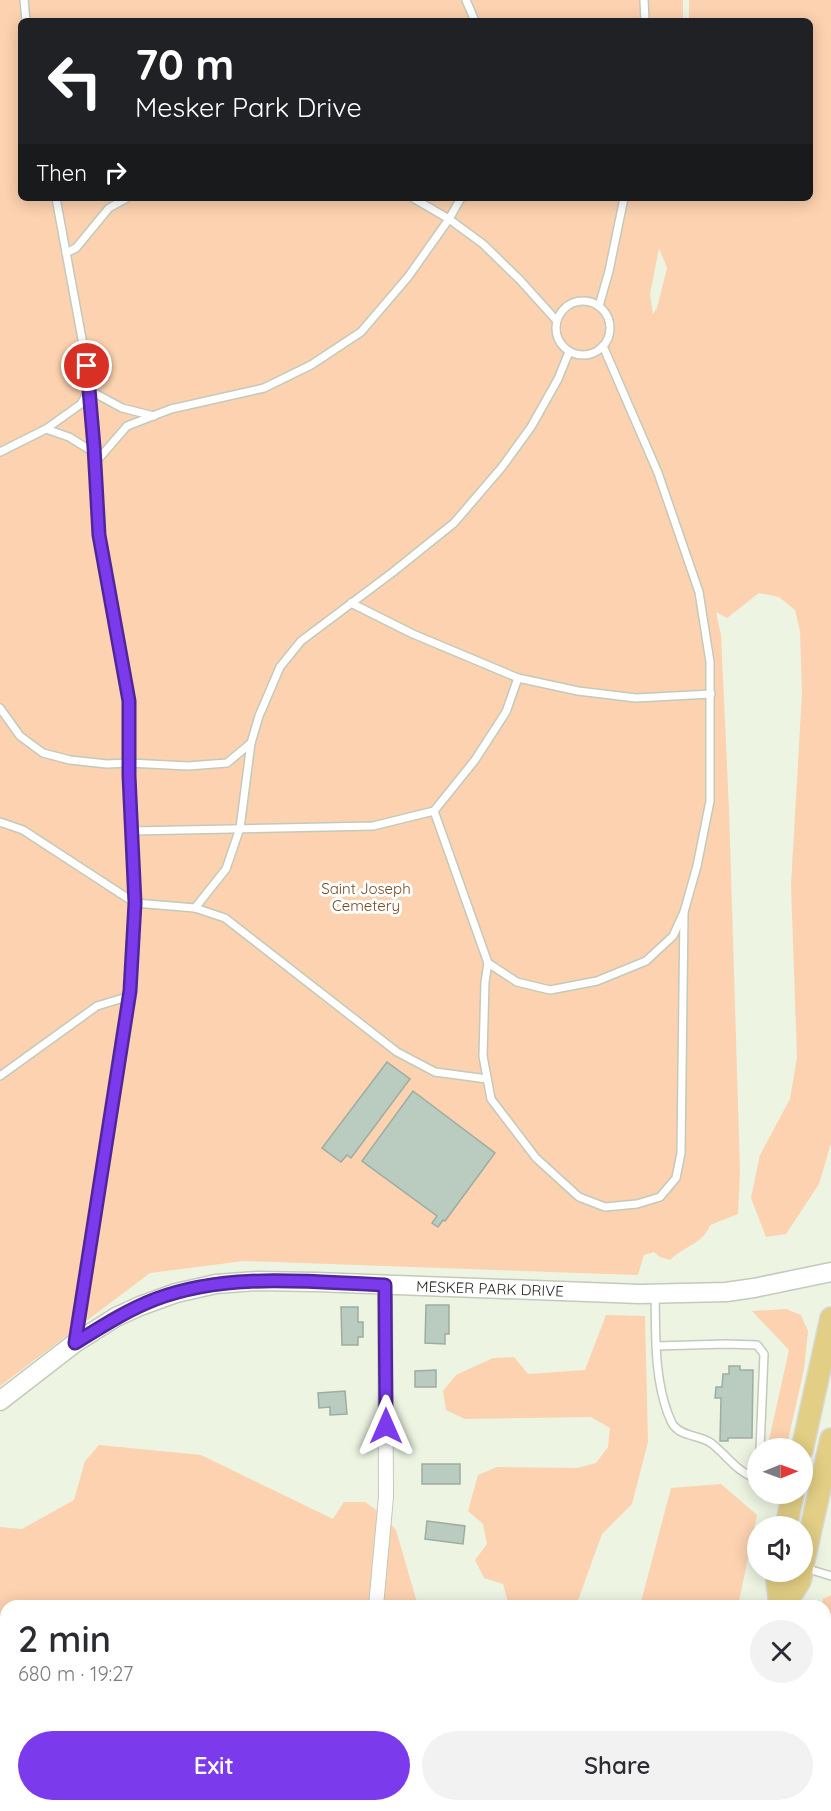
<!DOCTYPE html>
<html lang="en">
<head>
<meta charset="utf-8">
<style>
	:root { --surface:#fff; --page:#f2f2f3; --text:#2b2b33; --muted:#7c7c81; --accent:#7c3aed }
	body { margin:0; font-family:Quicksand,sans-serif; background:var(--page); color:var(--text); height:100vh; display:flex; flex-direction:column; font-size:22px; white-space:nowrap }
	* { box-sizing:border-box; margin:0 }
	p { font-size:20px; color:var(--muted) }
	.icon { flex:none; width:33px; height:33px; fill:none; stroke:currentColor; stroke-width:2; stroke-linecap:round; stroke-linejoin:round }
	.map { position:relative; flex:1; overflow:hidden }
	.details { position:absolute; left:0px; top:1600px; width:831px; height:212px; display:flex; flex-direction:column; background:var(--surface); border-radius:18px 18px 0 0; box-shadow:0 3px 15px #0003 }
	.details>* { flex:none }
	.hud { position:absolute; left:18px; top:18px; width:795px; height:183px; border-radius:9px; box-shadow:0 3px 15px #0003; background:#202124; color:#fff; overflow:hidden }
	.needle { width:39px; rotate:89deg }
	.fabs { position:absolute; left:747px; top:1438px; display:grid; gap:12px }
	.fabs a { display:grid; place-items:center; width:66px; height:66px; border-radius:50%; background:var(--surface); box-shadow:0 3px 15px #0003; font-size:30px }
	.pin { position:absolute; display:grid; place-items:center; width:51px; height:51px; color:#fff; margin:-26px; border:3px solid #fff; border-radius:50%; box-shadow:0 2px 6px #0007 }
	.me { position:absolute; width:66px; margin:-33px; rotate:0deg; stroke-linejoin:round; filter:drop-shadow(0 0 4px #0008) }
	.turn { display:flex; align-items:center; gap:21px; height:126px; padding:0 18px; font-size:27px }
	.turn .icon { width:78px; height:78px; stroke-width:2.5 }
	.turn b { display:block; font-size:42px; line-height:51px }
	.then { display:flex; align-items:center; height:57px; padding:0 18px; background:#0003; gap:12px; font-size:22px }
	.round { display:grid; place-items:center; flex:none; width:63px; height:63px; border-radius:32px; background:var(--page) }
	.headline { display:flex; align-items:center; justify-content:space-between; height:102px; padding:0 18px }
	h1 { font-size:36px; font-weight:600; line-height:45px }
	.action { display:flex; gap:12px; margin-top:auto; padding:12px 18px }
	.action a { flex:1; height:69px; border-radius:36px; background:var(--accent); color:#fff; font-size:24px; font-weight:600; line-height:69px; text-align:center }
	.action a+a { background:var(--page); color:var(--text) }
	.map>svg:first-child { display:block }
	.green { fill:#fcd2b0; fill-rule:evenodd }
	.building { fill:#bacbbf; stroke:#9cada2; stroke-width:1.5 }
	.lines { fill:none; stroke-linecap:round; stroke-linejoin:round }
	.lane-casing { stroke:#c3cab9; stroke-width:10 }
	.street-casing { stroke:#c3cab9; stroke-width:16 }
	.secondary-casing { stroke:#c3cab9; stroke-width:21 }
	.primary-casing { stroke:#d8d8d7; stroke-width:24 }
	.lane { stroke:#fff; stroke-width:7 }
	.street { stroke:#fff; stroke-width:14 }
	.secondary { stroke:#fff; stroke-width:18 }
	.primary { stroke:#e2ce84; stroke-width:21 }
	.route-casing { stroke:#51269a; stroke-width:15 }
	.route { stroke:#7c3aed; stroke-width:10 }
	.labels { text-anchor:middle; stroke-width:6; stroke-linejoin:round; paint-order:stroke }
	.park-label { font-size:15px; fill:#754a21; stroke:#fff }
	.street-label { font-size:15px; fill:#242620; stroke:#fff }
</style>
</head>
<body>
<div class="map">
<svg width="831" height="1811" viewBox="0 0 831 1811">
	<rect width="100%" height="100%" fill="#edf4e2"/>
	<!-- green -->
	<g class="green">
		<path d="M0,0H683V21H21V198H810V21H689V0H831V1143L819,1184L786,1234L766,1237L751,1198L760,1155L790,1099L797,1057L791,885L802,693L800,631L795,610L779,597L759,593L727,618L716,612L721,635L729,809L740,1170L738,1214L710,1225C703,1244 684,1246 670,1260L660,1257L654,1252L644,1255L638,1275L244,1261L150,1273L0,1386ZM659,248L667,268L657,308L653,314L650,294Z"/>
		<path d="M786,1309L801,1315L808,1331L804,1369L786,1449H767L789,1350L752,1311Z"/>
		<path d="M606,1315L645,1316L648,1442L632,1504L602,1534L576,1606H505L508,1602L503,1584L484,1578L475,1560L487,1544L483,1524L468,1511L478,1475L497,1467L577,1468L596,1463L608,1447L610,1428L591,1417L465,1419L446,1410L443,1391L456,1375L493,1358L514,1357L528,1374L585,1370Z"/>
		<path d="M99,1445L201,1455L333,1519L344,1502H365L382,1514L396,1530L418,1606H6V1806H340V1811H0V1527L22,1529L74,1500L85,1461Z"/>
		<path d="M721,1484L757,1515L738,1606H640L671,1488Z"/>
		<path d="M831,1595V1811H780L781,1806H825V1606H822L823,1599Z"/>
		<path d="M414,1806H541L540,1811H412Z"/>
		<path d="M586,1806H697L696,1811H585Z"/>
	</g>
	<!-- building -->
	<g class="building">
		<path d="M387,1062L410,1079L351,1158L347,1155L341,1162L322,1148Z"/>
		<path d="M413,1091L495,1153L445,1221L443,1220L438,1227L432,1223L437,1216L362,1161Z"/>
		<path d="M426,1305H449V1334H445V1344L425,1343Z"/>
		<path d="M341,1307H358V1322H363V1337H358V1345H342Z"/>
		<path d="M729,1366H740V1370H753L752,1438H728V1441H720L721,1398H715L716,1387H722L723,1374H729Z"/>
		<path d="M436,1370V1387H415V1371Z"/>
		<path d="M345,1391L347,1414L330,1415V1407L319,1408L318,1393Z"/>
		<rect x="422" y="1464" width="38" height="20"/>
		<path d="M427,1521L465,1526L463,1544L425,1539Z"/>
	</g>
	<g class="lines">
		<defs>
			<g id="lane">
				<path d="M24,0L26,21"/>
				<path d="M466,0L475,21"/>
				<path d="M644,0L645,21"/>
				<path d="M56,198L87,366L94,447L99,535L129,701V776L135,903L130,991L76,1338"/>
				<path d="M461,198L449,219L483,244L520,280L556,320"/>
				<path d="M66,253L76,248L109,208L127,198"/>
				<circle cx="583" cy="328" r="27"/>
				<path d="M599,306L609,271L624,198"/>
				<path d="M0,452L46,429"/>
				<path d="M95,453L69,437L46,429L81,404L89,390L122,408L154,416"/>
				<path d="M95,463L127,426L171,409L264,388L311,365L361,332L408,277L449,219L413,198"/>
				<path d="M351,603L413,634L518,678"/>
				<path d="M0,708L20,736L43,753L70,760L107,764L129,763L188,766L227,763L251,743L259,716L280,667L301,641L393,572L454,523L502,467L531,427L558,379L569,352"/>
				<path d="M0,822L23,830L135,903L195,908L225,918L397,1052L435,1072L487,1079"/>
				<path d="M132,831L373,826L434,811"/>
				<path d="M195,908L226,869L240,828L251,743"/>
				<path d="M684,912L681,1153L676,1178L660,1197L637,1204L605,1207L579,1197L536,1158L491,1099L483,1056L485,982L488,963L434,811L475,760L506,712L518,678L578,691L636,698L711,694"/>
				<path d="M488,963L517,982L550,990L597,981L646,961L673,936L684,912L697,866L710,801V662L699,592L658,473L603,346"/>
				<path d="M0,1076L97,1006L130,996"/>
				<path d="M655,1296C656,1336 654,1376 668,1414C670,1417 671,1423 674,1426C683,1437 700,1435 711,1443C727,1455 737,1473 758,1479"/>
				<path d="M656,1346L726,1344L757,1345L764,1354L760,1449"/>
				<path d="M805,1568L831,1576"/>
			</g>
			<g id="street">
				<path d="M376,1606L386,1497L385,1285"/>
				<path d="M347,1811L348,1806"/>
			</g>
			<path id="secondary" d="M0,1401L75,1343L116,1317L140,1306L176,1293L216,1284L257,1281L316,1282L640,1294L726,1292L754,1288L831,1272"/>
			<g id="primary">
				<path d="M802,1450L831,1318"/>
				<path d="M786,1527L793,1494"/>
				<path d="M802,1569L831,1439"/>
				<path d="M776,1572L780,1606"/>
				<path d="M784,1606L800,1581L802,1572"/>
				<path d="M737,1811L738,1806"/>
			</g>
		</defs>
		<!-- lane casing -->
		<use href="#lane" class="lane-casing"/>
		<!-- street casing -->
		<use href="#street" class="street-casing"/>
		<!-- secondary casing -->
		<use href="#secondary" class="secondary-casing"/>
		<!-- primary casing -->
		<use href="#primary" class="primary-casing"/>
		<!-- lane -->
		<use href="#lane" class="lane"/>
		<!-- street -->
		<use href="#street" class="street"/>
		<!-- secondary -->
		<use href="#secondary" class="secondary"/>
		<!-- primary -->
		<use href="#primary" class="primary"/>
	</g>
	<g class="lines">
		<defs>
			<path id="route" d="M87,366L94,447L99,535L129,701V776L135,903L130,991L75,1343C101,1327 127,1310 156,1299C228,1272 310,1282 385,1285L386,1426"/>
		</defs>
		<!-- route casing -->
		<use href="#route" class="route-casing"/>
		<!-- route -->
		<use href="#route" class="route"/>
	</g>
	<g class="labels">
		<!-- park labels -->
		<g class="park-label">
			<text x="366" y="894">Saint Joseph<tspan x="366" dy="17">Cemetery</tspan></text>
		</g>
		<!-- street labels -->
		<g class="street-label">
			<text transform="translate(490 1289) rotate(2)" y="5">MESKER PARK DRIVE</text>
		</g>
	</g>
</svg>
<div class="fabs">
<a><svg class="needle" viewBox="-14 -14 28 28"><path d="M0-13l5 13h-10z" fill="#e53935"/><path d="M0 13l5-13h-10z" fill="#7c7c81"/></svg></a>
<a><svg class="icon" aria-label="sound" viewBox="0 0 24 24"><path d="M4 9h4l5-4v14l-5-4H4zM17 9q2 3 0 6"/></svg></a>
</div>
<div class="pin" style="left:87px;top:366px;background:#d93025"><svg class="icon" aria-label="arrive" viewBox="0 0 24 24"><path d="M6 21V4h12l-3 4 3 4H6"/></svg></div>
<svg class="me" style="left:386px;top:1426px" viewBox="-20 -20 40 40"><path d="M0-17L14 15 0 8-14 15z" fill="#7c3aed" stroke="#fff" stroke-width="4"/></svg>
<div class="hud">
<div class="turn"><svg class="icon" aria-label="left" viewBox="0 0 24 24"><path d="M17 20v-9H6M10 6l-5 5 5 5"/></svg><div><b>70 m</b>Mesker Park Drive</div></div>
<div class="then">Then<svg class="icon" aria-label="right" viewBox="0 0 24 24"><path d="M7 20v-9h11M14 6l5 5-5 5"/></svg></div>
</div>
<section class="details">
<div class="headline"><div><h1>2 min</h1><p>680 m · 19:27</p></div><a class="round"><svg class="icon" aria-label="close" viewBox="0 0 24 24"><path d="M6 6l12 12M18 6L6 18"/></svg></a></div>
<div class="action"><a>Exit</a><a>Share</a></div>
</section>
</div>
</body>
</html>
